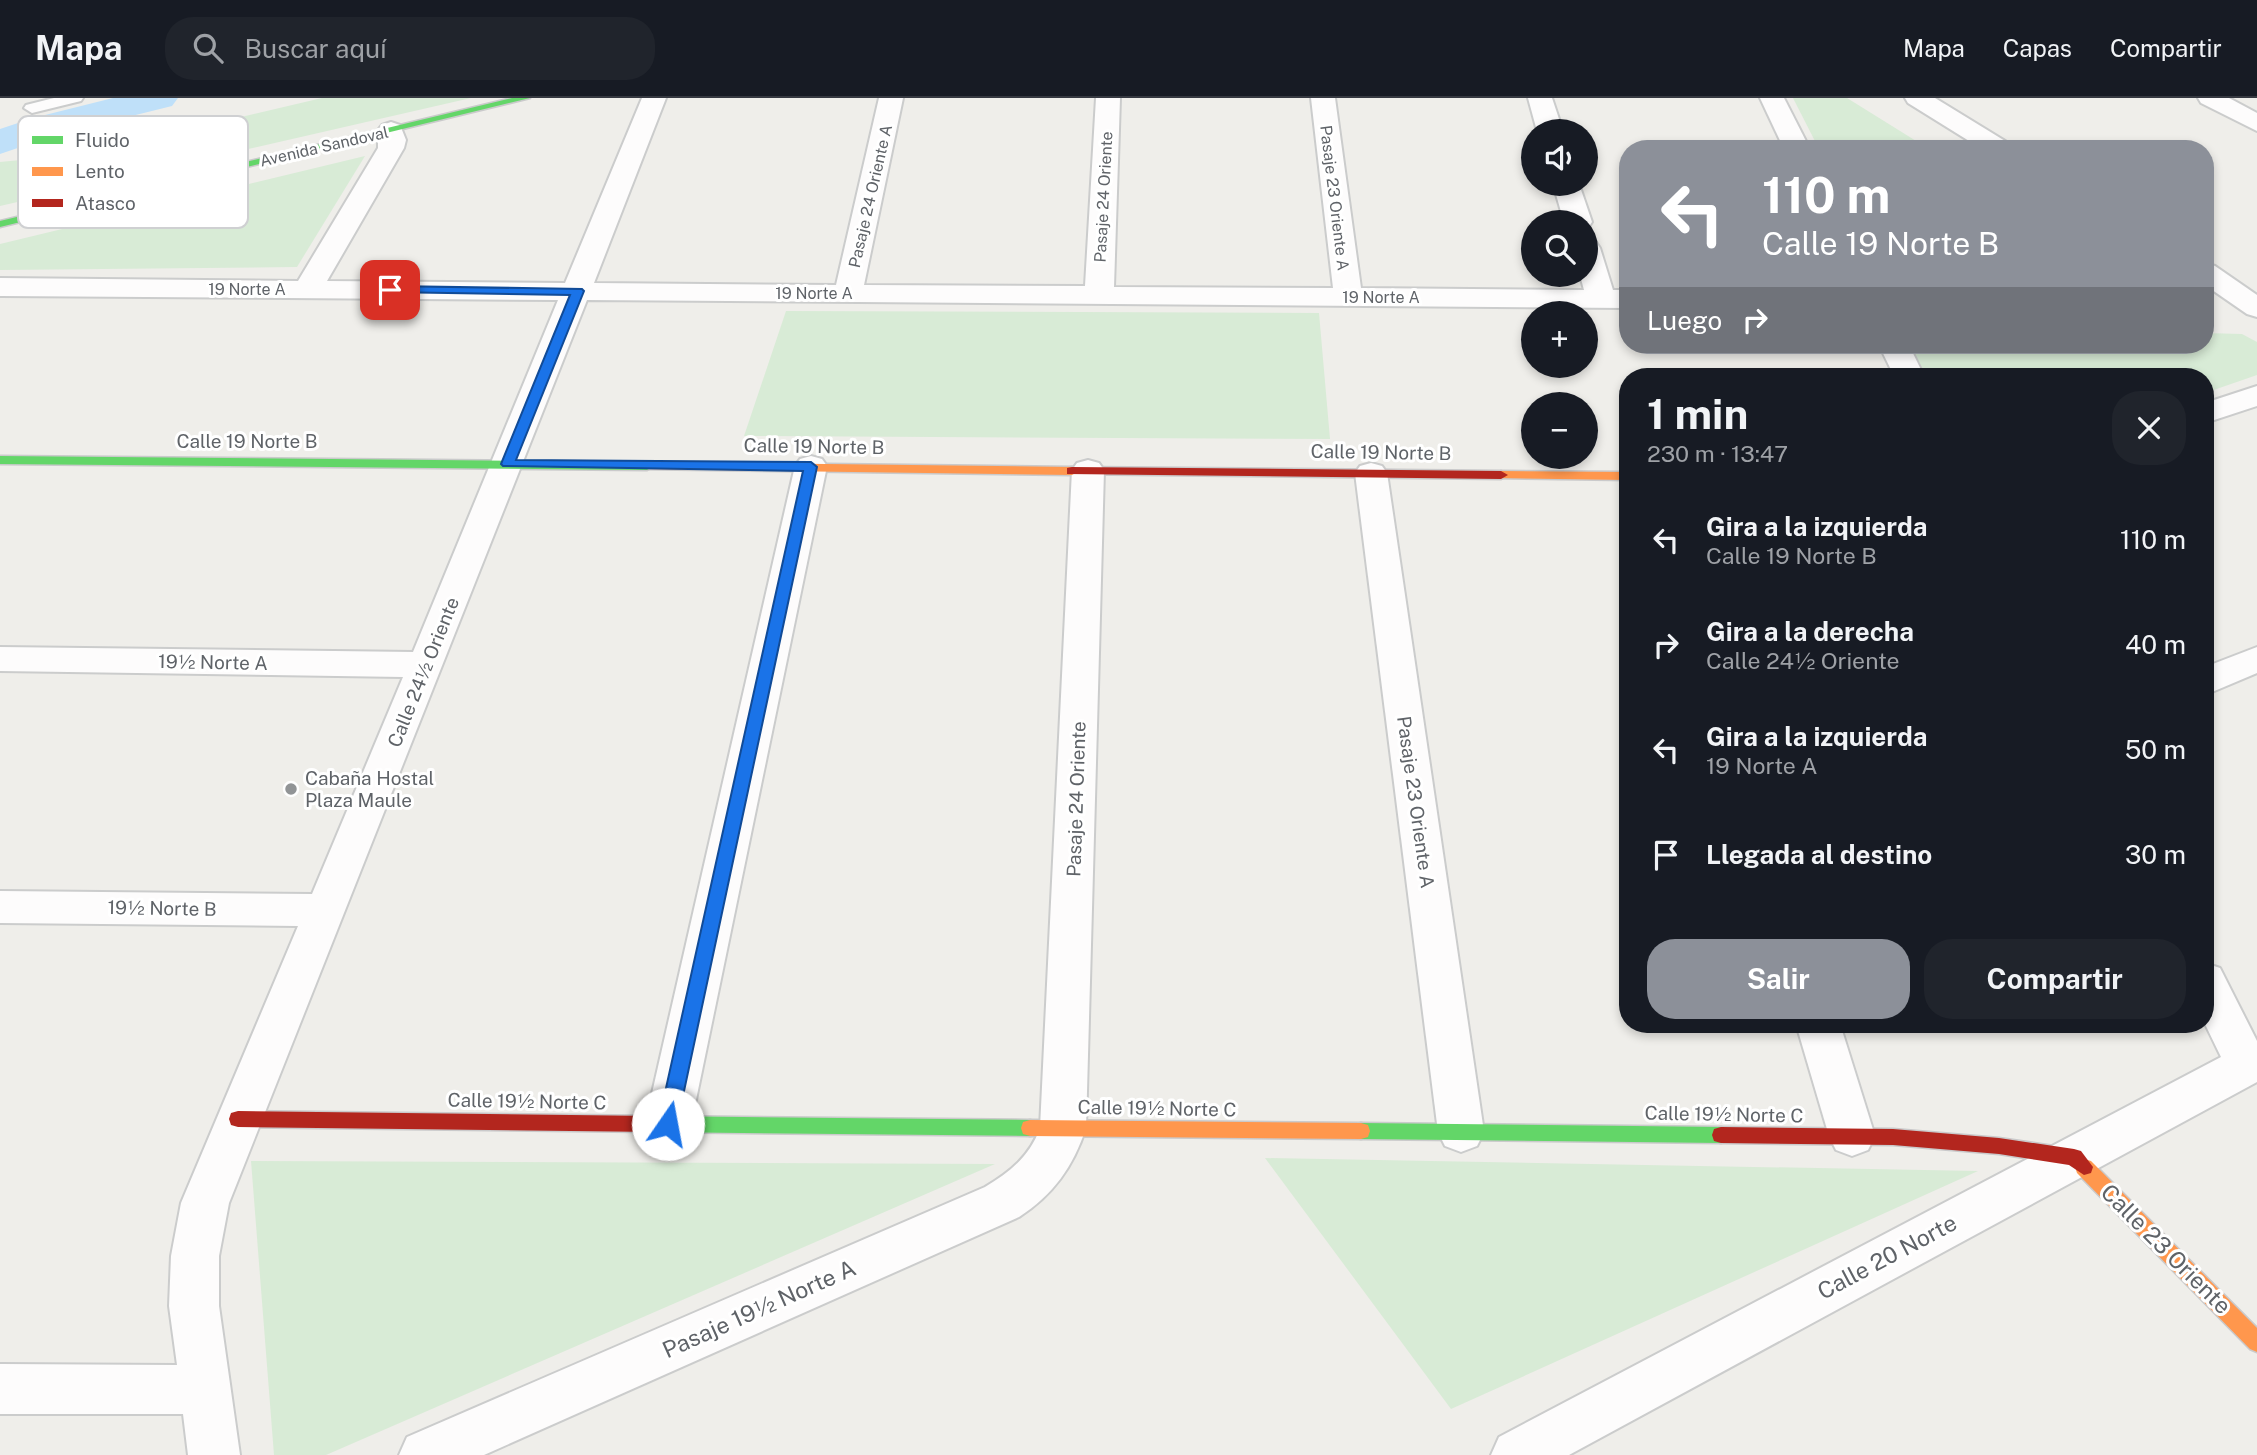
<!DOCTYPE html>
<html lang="es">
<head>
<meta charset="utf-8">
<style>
	:root { --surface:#171b24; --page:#20242c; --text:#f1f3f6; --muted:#9ea1a6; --line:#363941; --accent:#8c9099 }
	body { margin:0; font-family:"Public Sans",sans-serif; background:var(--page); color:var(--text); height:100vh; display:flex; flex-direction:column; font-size:26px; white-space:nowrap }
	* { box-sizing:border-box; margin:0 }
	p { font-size:23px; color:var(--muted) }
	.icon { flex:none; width:38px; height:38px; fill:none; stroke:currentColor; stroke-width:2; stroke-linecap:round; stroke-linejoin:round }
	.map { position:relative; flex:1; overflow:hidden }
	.side { position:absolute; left:1619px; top:270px; width:595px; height:665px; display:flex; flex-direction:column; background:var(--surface); border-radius:28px; box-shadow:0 4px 10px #0003 }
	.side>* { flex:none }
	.guide { position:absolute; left:1619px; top:42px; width:595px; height:214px; border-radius:28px; box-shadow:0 4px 10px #0003; background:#8c9099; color:#fff; overflow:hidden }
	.controls { position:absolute; left:1521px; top:21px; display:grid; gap:14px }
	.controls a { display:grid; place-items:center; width:77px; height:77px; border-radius:50%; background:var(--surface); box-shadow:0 4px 10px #0003; font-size:35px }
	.pin { position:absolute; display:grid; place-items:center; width:60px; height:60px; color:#fff; margin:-30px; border-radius:14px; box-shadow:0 4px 10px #0006 }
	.me { position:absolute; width:77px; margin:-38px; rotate:12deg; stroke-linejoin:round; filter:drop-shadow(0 0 5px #0008) }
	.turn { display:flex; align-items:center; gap:24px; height:147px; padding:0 28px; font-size:32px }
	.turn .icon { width:91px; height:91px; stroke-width:2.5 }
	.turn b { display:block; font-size:49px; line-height:60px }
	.then { display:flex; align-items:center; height:66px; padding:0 28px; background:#0003; gap:14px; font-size:26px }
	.round { display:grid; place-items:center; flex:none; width:74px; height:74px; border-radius:28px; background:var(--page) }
	.summary { display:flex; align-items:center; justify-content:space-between; height:119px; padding:0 28px }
	h1 { font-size:42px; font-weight:700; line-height:52px }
	.button { display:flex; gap:14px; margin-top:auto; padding:14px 28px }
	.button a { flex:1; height:80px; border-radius:28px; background:var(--accent); color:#fff; font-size:28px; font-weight:700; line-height:80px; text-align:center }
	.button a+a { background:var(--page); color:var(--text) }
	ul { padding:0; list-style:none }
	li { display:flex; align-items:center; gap:21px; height:105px; padding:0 28px }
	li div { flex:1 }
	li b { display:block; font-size:26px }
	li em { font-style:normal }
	header { display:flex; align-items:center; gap:42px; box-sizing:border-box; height:98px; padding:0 35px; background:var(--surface); border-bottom:2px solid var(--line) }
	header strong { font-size:33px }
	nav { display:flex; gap:38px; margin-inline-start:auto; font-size:24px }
	.search { width:490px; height:63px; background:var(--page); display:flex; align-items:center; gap:18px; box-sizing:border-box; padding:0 24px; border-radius:28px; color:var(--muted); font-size:26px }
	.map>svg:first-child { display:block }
	.green { fill:#d8ebd6 }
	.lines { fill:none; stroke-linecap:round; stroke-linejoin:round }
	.canal { fill:#bfe0f9; fill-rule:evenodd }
	.lane-casing { stroke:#cbcccc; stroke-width:4 }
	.street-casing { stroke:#cbcccc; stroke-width:4 }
	.fast-casing { stroke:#cacacb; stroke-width:3 }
	.slow-casing { stroke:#cacacb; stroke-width:3 }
	.jam-casing { stroke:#cacacb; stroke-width:3 }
	.lane { fill:#fdfcfc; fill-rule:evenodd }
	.street { fill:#fdfcfc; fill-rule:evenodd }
	.fast { fill:#63d668; fill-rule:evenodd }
	.slow { fill:#ff974d; fill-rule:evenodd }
	.jam { fill:#b3261e; fill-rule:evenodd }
	.route { fill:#1a73e8; stroke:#114b97; stroke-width:2 }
	.poi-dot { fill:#919496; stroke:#fff; stroke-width:2.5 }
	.labels { text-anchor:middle; stroke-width:6; stroke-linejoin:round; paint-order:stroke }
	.far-street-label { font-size:16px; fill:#5f6368; stroke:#fff }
	.street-label { font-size:19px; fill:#5f6368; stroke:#fff }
	.poi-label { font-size:19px; fill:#5f6368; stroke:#fff; text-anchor:start }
	.near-street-label { font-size:23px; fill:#5f6368; stroke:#fff }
	.key { fill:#fff; stroke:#cfd0d2; stroke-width:2 }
	.key-label { font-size:19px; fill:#5f6368 }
</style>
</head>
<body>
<header>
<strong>Mapa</strong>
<div class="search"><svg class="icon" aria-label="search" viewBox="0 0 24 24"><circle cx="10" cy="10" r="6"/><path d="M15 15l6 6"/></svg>Buscar aquí</div>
<nav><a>Mapa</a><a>Capas</a><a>Compartir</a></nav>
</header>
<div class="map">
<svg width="2257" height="1357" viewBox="0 0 2257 1357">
	<rect width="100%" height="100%" fill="#efeeea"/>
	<!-- green -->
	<g class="green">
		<path d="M322,0H471L0,108V64L83,56Z"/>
		<path d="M1793,0H1847L1929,51H1819Z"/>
		<path d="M365,58L297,169L0,172V146Z"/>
		<path d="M786,213L1319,215L1330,341L744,338Z"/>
		<path d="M2205,235L2242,236L2257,244V277L2205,295V278H1923L1907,247H2205Z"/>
		<path d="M1265,1060L1978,1073L1451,1311Z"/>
		<path d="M251,1063L995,1066L326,1357H274Z"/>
	</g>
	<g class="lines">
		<!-- canal -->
		<path class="canal" d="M113,0H178L172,8L59,36L0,56V31L33,20Z"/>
		<defs>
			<path id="lane" d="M54,0H83L81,3L32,15L24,10L26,7Z"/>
			<g id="street">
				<path d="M642,0H666L594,185L836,187L879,0H903L864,187L1085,188L1096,0H1120L1114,189L1333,190L1311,0H1335L1361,190L1584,192L1580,177H1586V142L1596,144L1600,150L1613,192H1628V210L587,202L229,1105L219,1158V1208L240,1357H188L183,1316H0V1266L177,1267L169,1208L171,1158L181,1105L298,828L0,825V793L312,796L403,579L0,573V549L413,554L558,202L0,198V180L298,183L378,50V32L382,27L391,24L400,27L406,42L404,50L327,183L565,185Z"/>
				<path d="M1528,0H1552L1563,33H1537Z"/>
				<path d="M1760,0H1784L1810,51H1784Z"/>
				<path d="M1905,0H1935L2010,46L2014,51H1982L1908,5Z"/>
				<path d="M2198,0H2229L2257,15V33L2201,5Z"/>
				<path d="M1553,86H1579L1592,124L1588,130H1586V124H1564Z"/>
				<path d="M2205,165L2215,168L2257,197V219L2247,216L2205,187Z"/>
				<path d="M1879,247H1909L1924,278H1894Z"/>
				<path d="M2257,288V308L2205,325V305Z"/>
				<path d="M811,358L822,361L827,368L691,1026L684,1040L668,1046L652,1040L645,1026L795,368L800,361Z"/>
				<path d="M1088,362L1099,365L1104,372L1086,1030C1073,1069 1053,1097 1019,1119L484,1357H399L407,1339L985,1089C1010,1074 1030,1058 1040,1030L1072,372L1077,365Z"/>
				<path d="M1371,365L1382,368L1387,375L1484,1034L1477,1048L1461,1054L1445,1048L1438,1034L1355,375L1360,368Z"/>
				<path d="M2257,549V575L2205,597V569Z"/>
				<path d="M2205,865L2220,870L2257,943V984L1569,1357H1491L1499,1339L2221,959L2205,926Z"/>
				<path d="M1796,926H1840L1875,1038L1868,1052L1852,1058L1836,1052L1829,1038Z"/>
			</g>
			<g id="fast">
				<path d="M512,0H530L0,129V123Z"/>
				<path d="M0,358L647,364L654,368L647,372L0,366Z"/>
				<path d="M655,1018L1030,1022L1037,1024L1039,1030L1037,1036L1030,1038L655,1034L648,1032L646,1026L648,1020Z"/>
				<path d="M1361,1025L1721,1029L1728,1031L1730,1037L1728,1043L1721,1045L1361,1041L1354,1039L1352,1033L1354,1027Z"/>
			</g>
			<g id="slow">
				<path d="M647,364L1072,369L1079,373L1072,377L642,371V365Z"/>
				<path d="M1501,373L1628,374V382L1496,380L1494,377Z"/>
				<path d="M1030,1022L1361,1025L1368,1027L1370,1033L1368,1039L1361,1041L1030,1038L1023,1036L1021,1030L1023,1024Z"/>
				<path d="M2084,1061L2091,1063L2257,1230V1254L2250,1251L2077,1075L2075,1069L2077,1063Z"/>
			</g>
			<g id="jam">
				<path d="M1072,369L1501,373L1508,377L1501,381L1067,376V370Z"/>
				<path d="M238,1013L655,1018L662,1020L664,1026L662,1032L655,1034L238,1029L231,1027L229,1021L231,1015Z"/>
				<path d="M1721,1029L1893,1031L1999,1040L2074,1051L2081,1053L2093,1069L2091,1075L2084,1077L2069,1067L1999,1056L1893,1047L1721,1045L1714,1043L1712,1037L1714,1031Z"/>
			</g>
		</defs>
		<!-- lane casing -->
		<use href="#lane" class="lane-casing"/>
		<!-- street casing -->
		<use href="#street" class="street-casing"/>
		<!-- fast casing -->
		<use href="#fast" class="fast-casing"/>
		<!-- slow casing -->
		<use href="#slow" class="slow-casing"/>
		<!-- jam casing -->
		<use href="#jam" class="jam-casing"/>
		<!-- lane -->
		<use href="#lane" class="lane"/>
		<!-- street -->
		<use href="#street" class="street"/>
		<!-- fast -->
		<use href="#fast" class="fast"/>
		<!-- slow -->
		<use href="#slow" class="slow"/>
		<!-- jam -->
		<use href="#jam" class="jam"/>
	</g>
	<!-- route -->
	<path class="route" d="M390,188L582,191L584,193L516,362L811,364L817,369L677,1026L674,1032L668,1034L661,1032L658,1026L803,373L503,368L501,366L570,197L386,194L384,192Z"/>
	<!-- markers -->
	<circle class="poi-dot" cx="291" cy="691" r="7"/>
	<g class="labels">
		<!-- far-street labels -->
		<g class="far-street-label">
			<text transform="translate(324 48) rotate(-13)" y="6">Avenida Sandoval</text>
			<text transform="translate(870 98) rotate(-77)" y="6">Pasaje 24 Oriente A</text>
			<text transform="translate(1103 99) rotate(-87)" y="6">Pasaje 24 Oriente</text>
			<text transform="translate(1335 100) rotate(83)" y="6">Pasaje 23 Oriente A</text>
			<text x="247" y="197">19 Norte A</text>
			<text x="814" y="201">19 Norte A</text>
			<text x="1381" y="205">19 Norte A</text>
		</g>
		<!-- street labels -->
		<g class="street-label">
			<text x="247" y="350">Calle 19 Norte B</text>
			<text transform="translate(814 348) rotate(1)" y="7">Calle 19 Norte B</text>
			<text transform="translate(1381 354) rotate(1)" y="7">Calle 19 Norte B</text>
			<text transform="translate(213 564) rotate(1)" y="7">19½ Norte A</text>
			<text transform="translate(423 574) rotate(-68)" y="7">Calle 24½ Oriente</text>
			<text transform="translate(1076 701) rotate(-88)" y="7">Pasaje 24 Oriente</text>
			<text transform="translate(1416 704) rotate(82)" y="7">Pasaje 23 Oriente A</text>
			<text transform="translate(162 810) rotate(1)" y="7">19½ Norte B</text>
			<text transform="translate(527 1003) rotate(1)" y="7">Calle 19½ Norte C</text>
			<text transform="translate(1157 1010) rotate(1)" y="7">Calle 19½ Norte C</text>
			<text transform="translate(1724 1016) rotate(1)" y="7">Calle 19½ Norte C</text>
		</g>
		<!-- poi labels -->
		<g class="poi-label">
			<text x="305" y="687">Cabaña Hostal<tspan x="305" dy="22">Plaza Maule</tspan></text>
		</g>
		<!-- near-street labels -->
		<g class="near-street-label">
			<text transform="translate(2166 1151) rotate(45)" y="8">Calle 23 Oriente</text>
			<text transform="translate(1887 1159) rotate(-28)" y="8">Calle 20 Norte</text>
			<text transform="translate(759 1211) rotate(-24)" y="8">Pasaje 19½ Norte A</text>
		</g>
	</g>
	<!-- legend -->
	<rect x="18" y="18" width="230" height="112" rx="10" class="key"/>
	<rect x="32" y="38" width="31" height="8" fill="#63d668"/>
	<rect x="32" y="69" width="31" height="9" fill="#ff974d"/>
	<rect x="32" y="101" width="31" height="8" fill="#b3261e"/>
	<g class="key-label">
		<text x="75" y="49">Fluido</text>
		<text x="75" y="80">Lento</text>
		<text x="75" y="112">Atasco</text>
	</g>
</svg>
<div class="controls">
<a><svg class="icon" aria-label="sound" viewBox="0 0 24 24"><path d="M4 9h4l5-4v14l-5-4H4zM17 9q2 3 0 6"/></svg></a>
<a><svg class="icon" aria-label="search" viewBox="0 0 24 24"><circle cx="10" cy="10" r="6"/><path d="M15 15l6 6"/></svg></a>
<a>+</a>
<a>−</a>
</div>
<div class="pin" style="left:390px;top:192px;background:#d93025"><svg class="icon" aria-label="arrive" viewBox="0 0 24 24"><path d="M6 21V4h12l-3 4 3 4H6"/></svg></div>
<svg class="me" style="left:668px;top:1026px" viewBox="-20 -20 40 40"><circle r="19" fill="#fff"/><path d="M0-13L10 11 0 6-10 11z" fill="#1a73e8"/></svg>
<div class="guide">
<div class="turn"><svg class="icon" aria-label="left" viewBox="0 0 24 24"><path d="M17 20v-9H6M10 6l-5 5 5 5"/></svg><div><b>110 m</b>Calle 19 Norte B</div></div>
<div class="then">Luego<svg class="icon" aria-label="right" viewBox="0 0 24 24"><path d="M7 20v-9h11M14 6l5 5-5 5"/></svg></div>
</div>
<section class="side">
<div class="summary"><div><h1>1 min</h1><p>230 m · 13:47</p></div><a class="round"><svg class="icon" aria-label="close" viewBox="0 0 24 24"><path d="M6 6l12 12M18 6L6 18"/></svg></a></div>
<ul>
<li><svg class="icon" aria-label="left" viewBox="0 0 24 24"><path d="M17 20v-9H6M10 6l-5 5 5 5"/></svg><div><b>Gira a la izquierda</b><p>Calle 19 Norte B</p></div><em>110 m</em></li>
<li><svg class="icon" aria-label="right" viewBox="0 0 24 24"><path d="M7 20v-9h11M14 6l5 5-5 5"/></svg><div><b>Gira a la derecha</b><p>Calle 24½ Oriente</p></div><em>40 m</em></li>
<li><svg class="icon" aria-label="left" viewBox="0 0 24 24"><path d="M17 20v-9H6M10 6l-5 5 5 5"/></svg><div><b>Gira a la izquierda</b><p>19 Norte A</p></div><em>50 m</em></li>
<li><svg class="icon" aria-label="arrive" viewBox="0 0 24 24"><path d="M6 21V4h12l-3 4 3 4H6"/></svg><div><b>Llegada al destino</b></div><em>30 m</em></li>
</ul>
<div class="button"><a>Salir</a><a>Compartir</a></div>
</section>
</div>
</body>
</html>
